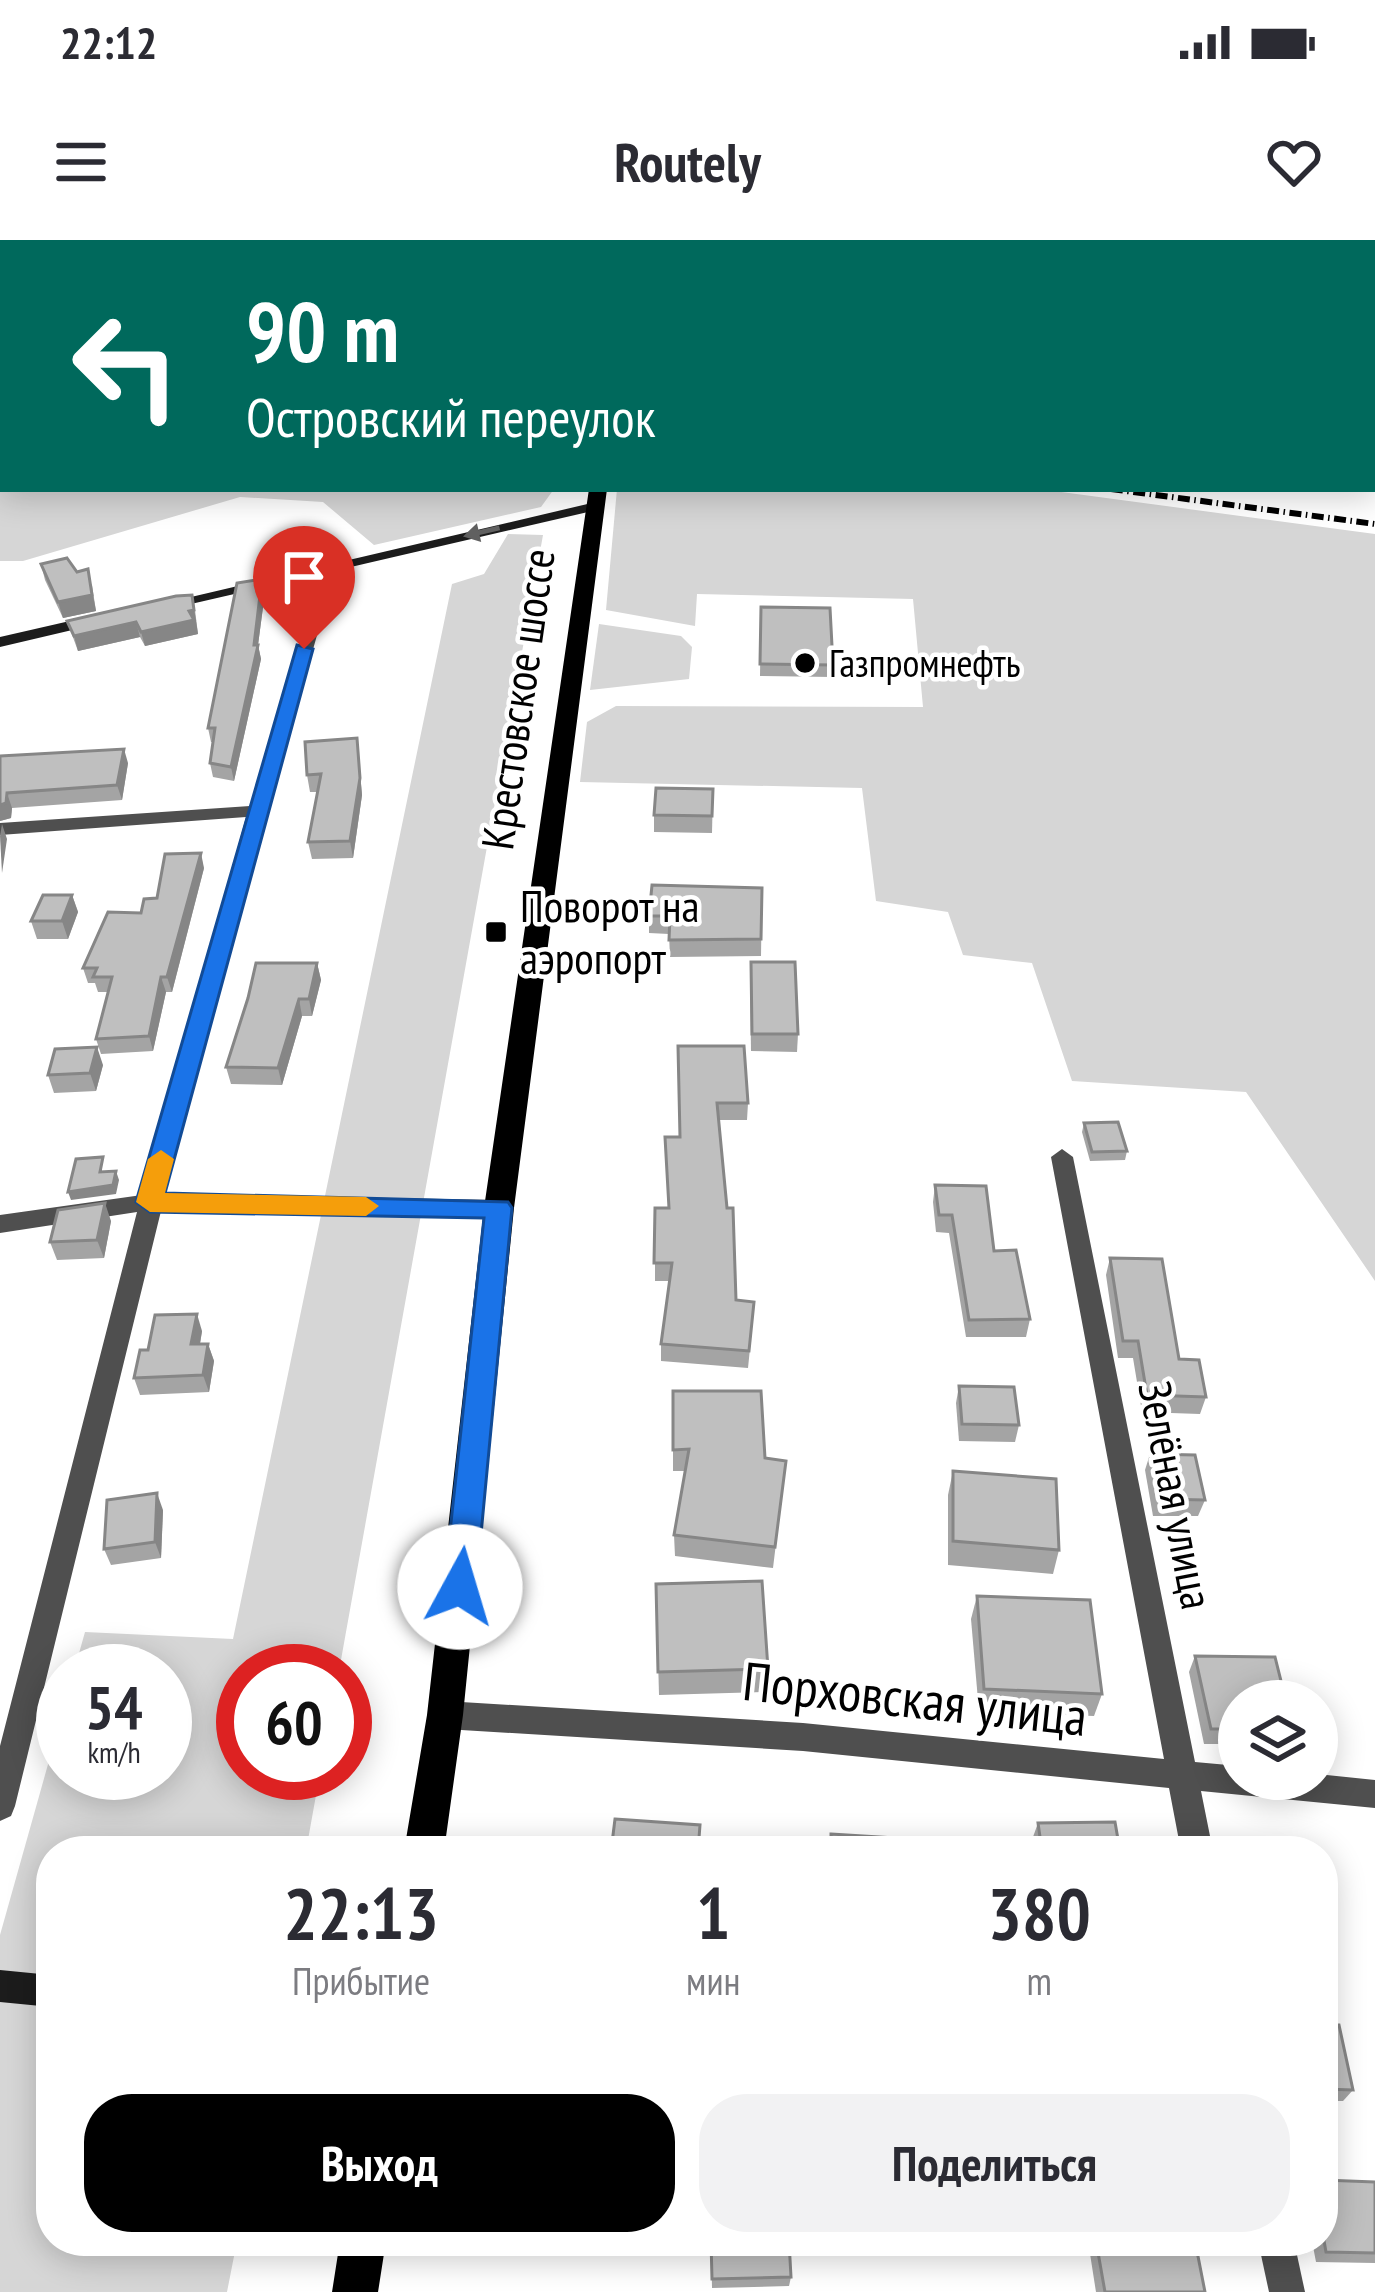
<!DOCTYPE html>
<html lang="ru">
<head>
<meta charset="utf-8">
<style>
	:root { --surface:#fff; --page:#f2f2f3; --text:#2b2b33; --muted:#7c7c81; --accent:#000 }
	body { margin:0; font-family:"PT Sans Narrow",sans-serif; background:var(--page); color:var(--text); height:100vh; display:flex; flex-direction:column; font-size:45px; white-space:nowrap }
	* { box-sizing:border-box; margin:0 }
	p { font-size:39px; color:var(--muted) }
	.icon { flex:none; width:66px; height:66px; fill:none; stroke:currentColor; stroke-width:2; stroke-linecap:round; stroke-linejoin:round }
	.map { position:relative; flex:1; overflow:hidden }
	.sheet { position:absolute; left:36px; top:1596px; width:1302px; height:420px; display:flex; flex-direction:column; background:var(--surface); border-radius:48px; box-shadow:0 6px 30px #0003 }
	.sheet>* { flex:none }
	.banner { position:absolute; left:0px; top:0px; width:1377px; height:252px; box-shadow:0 6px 30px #0003; background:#00695c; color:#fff; overflow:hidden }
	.tools { position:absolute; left:1218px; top:1440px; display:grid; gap:24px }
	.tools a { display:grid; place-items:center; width:120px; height:120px; border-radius:50%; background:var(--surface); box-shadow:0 6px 30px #0003; font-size:60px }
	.speed { position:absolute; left:36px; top:1404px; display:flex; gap:24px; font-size:60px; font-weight:700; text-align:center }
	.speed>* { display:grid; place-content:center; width:156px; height:156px; border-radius:50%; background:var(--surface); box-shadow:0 6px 30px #0003; line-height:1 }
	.speed small { font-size:30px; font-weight:400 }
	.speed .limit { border:18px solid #d22; background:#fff; color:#111 }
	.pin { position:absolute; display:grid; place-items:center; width:102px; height:102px; color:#fff; margin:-123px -51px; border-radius:50% 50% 50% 0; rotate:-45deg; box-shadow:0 0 12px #0007 }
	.pin .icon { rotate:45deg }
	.me { position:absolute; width:132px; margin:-66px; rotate:6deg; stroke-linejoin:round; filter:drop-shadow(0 0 9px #0008) }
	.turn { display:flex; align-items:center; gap:42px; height:252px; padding:0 48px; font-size:54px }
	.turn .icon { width:156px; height:156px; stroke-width:2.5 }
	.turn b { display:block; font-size:84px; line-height:102px }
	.eta { display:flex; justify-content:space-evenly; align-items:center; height:204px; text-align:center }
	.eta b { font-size:72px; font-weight:700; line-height:84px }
	.button { display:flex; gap:24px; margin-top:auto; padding:24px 48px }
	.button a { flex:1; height:138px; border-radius:48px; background:var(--accent); color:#fff; font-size:48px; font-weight:700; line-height:138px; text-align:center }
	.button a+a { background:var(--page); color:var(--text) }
	.status { display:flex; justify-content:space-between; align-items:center; height:84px; padding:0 60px; background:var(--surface); direction:ltr }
	.status svg { height:33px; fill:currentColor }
	header { display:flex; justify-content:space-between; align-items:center; height:156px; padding:0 48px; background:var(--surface); font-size:54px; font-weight:700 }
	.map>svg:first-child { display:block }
	.green { fill:#d6d6d6 }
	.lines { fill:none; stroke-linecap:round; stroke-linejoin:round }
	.street { fill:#4f4f4f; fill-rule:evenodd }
	.secondary { fill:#1c1c1c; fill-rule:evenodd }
	.primary { fill:#000; fill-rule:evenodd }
	.rail-far1 { stroke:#000; stroke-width:4.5; stroke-dasharray:9 3 1.5 3; stroke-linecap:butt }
	.rail { stroke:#000; stroke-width:6; stroke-dasharray:12 4.5 1.5 4.5; stroke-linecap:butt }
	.wall { fill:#a4a4a4 }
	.shaded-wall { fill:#868686 }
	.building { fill:#bfbfbf; stroke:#868686; stroke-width:3 }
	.oneway { fill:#606060 }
	.route { fill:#1a73e8; stroke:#114b97; stroke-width:3 }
	.slow { fill:#f59e0b }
	.poi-dot { fill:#000; stroke:#fff; stroke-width:4.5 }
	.labels { text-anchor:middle; stroke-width:9; stroke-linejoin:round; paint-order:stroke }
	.far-poi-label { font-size:39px; fill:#000; stroke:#fff; text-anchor:start }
	.street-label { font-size:45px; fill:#000; stroke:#fff }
	.poi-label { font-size:45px; fill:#000; stroke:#fff; text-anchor:start }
	.near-street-label { font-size:54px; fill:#000; stroke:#fff }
</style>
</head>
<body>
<div class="status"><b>22:12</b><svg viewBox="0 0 49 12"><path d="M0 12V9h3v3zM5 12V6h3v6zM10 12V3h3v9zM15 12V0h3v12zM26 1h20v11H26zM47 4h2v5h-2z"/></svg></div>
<header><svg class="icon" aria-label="menu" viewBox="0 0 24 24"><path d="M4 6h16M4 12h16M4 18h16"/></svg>Routely<svg class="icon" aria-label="heart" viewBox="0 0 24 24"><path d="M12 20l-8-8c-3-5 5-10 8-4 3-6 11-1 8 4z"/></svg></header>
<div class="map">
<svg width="1375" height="2052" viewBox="0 0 1375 2052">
	<rect width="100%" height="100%" fill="#fff"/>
	<!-- green -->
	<g class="green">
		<path d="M0,23L3,249H554L541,267L374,305L323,262L240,257L23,321H0Z"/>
		<path d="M617,249H1039L1375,294V1041L1246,852L1072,841L1032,723L963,715L948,672L876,661L862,548L580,542L587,482L616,466L923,467L913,359L697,354L695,386L606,370Z"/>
		<path d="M508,294L543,295L339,1431H243V1533H320L306,1611H51V2001H237L227,2052H0V1695L63,1471V1533H165V1431H74L85,1392L233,1399L452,344L484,334Z"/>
		<path d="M599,384L681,396L692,407L689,439L590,450Z"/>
	</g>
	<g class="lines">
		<!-- street -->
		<g class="street">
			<path d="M337,0H349L335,3Z"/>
			<path d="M1001,0H1013L1014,3H1002Z"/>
			<path d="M1310,0H1322L1324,3H1312Z"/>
			<rect x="1374" y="89" width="1" height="9"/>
			<rect x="1374" y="137" width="1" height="8"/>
			<path d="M323,325L336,328L249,636L165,954L499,960L511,968L499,976L161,971L15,1566L11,1576L0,1581V1506L137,972L0,993V975L142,955L246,577L0,595V583L250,566Z"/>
			<path d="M1062,909L1073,917L1195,1522L1239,1526V1539H1317V1534L1375,1540V1568L1201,1551L1213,1611H1181L1169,1548L803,1511L445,1489L435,1485L430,1475L435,1465L445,1461L803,1483L1164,1519L1051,917Z"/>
			<path d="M1258,2001H1294L1305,2052H1269Z"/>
		</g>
		<!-- secondary -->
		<g class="secondary">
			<path d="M596,262L601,263V269L165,370L157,365Z"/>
			<path d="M96,375L102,377V383L0,407V397Z"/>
			<path d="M0,1730L51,1735V1767L0,1762Z"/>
		</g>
		<!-- primary -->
		<g class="primary">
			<rect x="627" y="0" width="14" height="3"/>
			<path d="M589,249H607L514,968L463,1475L444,1611H404L427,1475L484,968Z"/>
			<path d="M340,2001H386L378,2052H332Z"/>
		</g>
		<!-- rail-far1 -->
		<path class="rail-far1" d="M0,0L5,3"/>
		<!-- rail -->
		<path class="rail" d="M1111,249L1375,284"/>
	</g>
	<!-- wall -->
	<g class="wall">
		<path d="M714,0H1000L999,3H714Z"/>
		<path d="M1017,0H1070L1069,3H1017Z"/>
		<path d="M41,324L77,332L92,345L96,371L63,378L45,340Z"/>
		<path d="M262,339L265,352L258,405L261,419L234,541L213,537L210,523L213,502H211L208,488Z"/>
		<path d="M761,367L833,425L832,437L760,436Z"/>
		<path d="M195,370L198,394L145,406L140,397L78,411L67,381Z"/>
		<path d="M357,498L362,555L353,618L312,619L308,602L318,552H310L307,535Z"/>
		<path d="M0,516L128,523L122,560L12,568L11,578L0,581Z"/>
		<path d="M713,549L712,593L654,592V575Z"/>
		<path d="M204,628L172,752H166L153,811L101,814L96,799L108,752H98L95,743H88L83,728L157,658Z"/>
		<path d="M762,648L761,716L670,717L669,694L649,693V676Z"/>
		<path d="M72,655L78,672L68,699H37L31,681Z"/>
		<path d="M317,723L321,740L312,776H302L282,845L231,844L226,827L248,758Z"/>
		<path d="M750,739L798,794L797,812L751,811Z"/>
		<path d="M678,806L748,863L747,880H719L736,1060L753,1079L748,1128L661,1121V1104L670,1041H655V968H668L680,897Z"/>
		<path d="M103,825L96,851L54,853L48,835Z"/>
		<path d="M1084,883L1127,911L1125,920L1090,921L1082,892Z"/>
		<path d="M935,945L994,1011L1030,1079L1026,1097H966L949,993L936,992L933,962Z"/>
		<path d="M111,981L104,1018L57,1020L50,1002Z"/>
		<path d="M1110,1018L1206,1157L1200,1174L1142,1172L1133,1118H1118L1106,1035Z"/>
		<path d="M202,1091L200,1104H208L214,1121L209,1152L140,1155L134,1138L148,1110Z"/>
		<path d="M959,1146L1019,1185L1015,1202L959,1201L956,1163Z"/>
		<path d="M673,1151L765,1218L786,1221L773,1328L675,1316L674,1295L686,1231H673Z"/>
		<path d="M1150,1214L1205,1260L1198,1276H1153L1145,1230Z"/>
		<path d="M953,1231L1059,1310L1053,1334L948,1325V1255Z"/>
		<path d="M163,1270L161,1318L111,1325L104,1309Z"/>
		<path d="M656,1344L768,1429L767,1452L659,1455Z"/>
		<path d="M977,1356L1102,1454L1094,1476L979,1472L971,1379Z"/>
		<path d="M1195,1416L1239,1461V1504H1204L1189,1432Z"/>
		<path d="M1038,1583L1120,1611H1035L1033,1597Z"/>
		<path d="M1323,1785L1353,1850L1343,1861H1323Z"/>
		<path d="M1323,1940L1375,1942V2023L1316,2022L1312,2001H1323Z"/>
		<path d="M711,2001L791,2037L789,2046L712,2048Z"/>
		<path d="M1088,2001H1195L1205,2052H1096Z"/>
	</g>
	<!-- shaded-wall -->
	<g class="shaded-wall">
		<path d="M88,329L96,371L63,378L58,362Z"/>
		<path d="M262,339L265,352L258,405L261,419L234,541L231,527L254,405Z"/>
		<path d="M192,355L198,394L145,406L141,392L189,371Z"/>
		<path d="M136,382L140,397L78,411L74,396Z"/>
		<path d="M357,498L362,555L353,618L350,601Z"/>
		<path d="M124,509L128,523L122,560L117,545Z"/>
		<path d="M7,553L12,568L11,578L0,581V565Z"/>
		<path d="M2,584L7,599L2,633L0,596Z"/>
		<path d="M201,613L204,628L172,752L167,737Z"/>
		<path d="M72,655L78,672L68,699L62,681Z"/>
		<path d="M317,723L321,740L312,776L309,759Z"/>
		<path d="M161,737L166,752L153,811L149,796Z"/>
		<path d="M299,759L302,776L282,845L278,828Z"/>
		<path d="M97,807L103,825L96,851L90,833Z"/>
		<path d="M116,931L119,940L116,954L71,960L68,952Z"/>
		<path d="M105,963L111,981L104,1018L97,1000Z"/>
		<path d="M197,1074L202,1091L197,1121L191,1104Z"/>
		<path d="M208,1104L214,1121L209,1152L203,1135Z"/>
		<path d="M157,1253L163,1270L161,1318L155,1302Z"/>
	</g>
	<!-- building -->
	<g class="building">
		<path d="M509,0H542L540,3H508Z"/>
		<rect x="714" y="0" width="212" height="3"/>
		<path d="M1036,0H1062L1063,3H1037Z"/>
		<path d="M1119,0H1290L1292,3H1120Z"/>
		<path d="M67,318L77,332L88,329L92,355L58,362L41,324Z"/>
		<path d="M262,339L254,405H258L231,527L210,523L215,488H208L237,343Z"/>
		<path d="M192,355L194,370L189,371L194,380L141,392L136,382L74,396L67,381L176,356Z"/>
		<path d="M761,367L830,368L833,425L760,424Z"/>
		<path d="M357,498L360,538L350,601L308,602L321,534L307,535L305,502Z"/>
		<path d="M124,509L117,545L7,553L6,563L0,565V516Z"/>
		<path d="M656,548L713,549L712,576L654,575Z"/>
		<path d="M201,613L167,737H161L149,796L96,799L112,737H93L97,728H83L108,672L141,673L144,659L157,658L165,614Z"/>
		<path d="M652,645L762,648L761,699L669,700L670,676H649Z"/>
		<path d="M43,655H72L62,681H31Z"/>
		<path d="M751,722H795L798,794H752Z"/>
		<path d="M256,723H317L309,759H299L278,828L226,827L248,758Z"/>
		<path d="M678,806H744L748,863H717L727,968H733L736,1060L754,1062L749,1111L661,1104L672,1023H654L655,968H669L665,897H680Z"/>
		<path d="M97,807L90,833L48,835L55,809Z"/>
		<path d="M1118,882L1127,911L1092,912L1084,883Z"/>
		<path d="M103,917L100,932L116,931L113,945L68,952L76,919Z"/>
		<path d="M935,945L986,946L994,1011L1016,1010L1030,1079L969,1080L952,975H939Z"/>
		<path d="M105,963L97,1000L50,1002L58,970Z"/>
		<path d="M1110,1018L1162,1019L1179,1119L1199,1120L1206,1157L1147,1155L1138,1101H1123Z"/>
		<path d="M197,1074L191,1104H208L203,1135L134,1138L140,1110H148L155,1075Z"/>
		<path d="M959,1146L1014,1147L1019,1185L962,1184Z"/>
		<path d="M673,1151H761L765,1218L786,1221L775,1307L674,1295L689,1209L673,1210Z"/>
		<path d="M1150,1214L1195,1215L1205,1260L1159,1259Z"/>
		<path d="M953,1231L1056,1239L1059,1310L953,1301Z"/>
		<path d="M157,1253L155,1302L104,1309L107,1260Z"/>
		<path d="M762,1341L768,1429L658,1432L656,1344Z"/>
		<path d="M977,1356L1090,1360L1102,1454L984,1449Z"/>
		<path d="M1195,1416L1275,1417L1286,1461H1239V1489H1211Z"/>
		<path d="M615,1579L700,1585L698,1611H611Z"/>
		<path d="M1115,1582L1120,1611H1042L1038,1583Z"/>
		<path d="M831,1594L894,1598L895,1611H831Z"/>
		<path d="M1323,1785H1339L1353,1850L1323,1849Z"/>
		<path d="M1323,1940L1375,1942V2013L1326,2012L1323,1995Z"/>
		<path d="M711,2001H789L791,2037L712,2039Z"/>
		<path d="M1096,2001H1195L1205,2052H1105Z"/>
	</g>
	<!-- one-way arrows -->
	<defs><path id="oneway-solid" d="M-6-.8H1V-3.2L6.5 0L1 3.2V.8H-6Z" transform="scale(3)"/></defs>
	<use class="oneway" href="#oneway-solid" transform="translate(482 292) rotate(167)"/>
	<!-- route -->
	<path class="route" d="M297,405L313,409L165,953L508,962L512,968L476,1347L471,1357H448L444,1347L484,978L150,972L136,962Z"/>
	<!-- slow -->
	<path class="slow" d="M161,910L174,919L165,953L366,957L379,966L366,976L150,972L136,962L148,919Z"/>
	<!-- markers -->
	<g class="poi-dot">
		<circle cx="805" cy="423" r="12"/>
		<rect x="484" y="680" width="24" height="24" rx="6"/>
	</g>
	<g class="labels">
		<!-- far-poi labels -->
		<g class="far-poi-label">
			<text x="829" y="437">Газпромнефть</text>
		</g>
		<!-- street labels -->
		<g class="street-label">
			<text transform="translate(518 459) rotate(-82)" y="16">Крестовское шоссе</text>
			<text transform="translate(1176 1255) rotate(79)" y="16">Зелёная улица</text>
		</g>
		<!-- poi labels -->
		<g class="poi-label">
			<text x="520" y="682">Поворот на<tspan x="520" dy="52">аэропорт</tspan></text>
		</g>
		<!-- near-street labels -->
		<g class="near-street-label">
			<text transform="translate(915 1459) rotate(6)" y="19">Порховская улица</text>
		</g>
	</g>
</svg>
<div class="tools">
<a><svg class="icon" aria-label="layers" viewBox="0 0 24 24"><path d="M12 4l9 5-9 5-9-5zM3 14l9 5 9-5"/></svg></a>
</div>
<div class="speed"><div>54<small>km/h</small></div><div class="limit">60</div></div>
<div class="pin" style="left:304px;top:409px;background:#d93025"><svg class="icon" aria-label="arrive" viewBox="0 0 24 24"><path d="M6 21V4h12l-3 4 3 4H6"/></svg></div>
<svg class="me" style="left:460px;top:1347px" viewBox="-20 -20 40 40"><circle r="19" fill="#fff"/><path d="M0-13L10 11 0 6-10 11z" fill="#1a73e8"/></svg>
<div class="banner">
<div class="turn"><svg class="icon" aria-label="left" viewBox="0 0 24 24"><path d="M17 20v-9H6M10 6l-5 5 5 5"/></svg><div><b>90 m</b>Островский переулок</div></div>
</div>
<section class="sheet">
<div class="eta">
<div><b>22:13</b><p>Прибытие</p></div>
<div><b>1</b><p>мин</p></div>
<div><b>380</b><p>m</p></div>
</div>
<div class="button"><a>Выход</a><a>Поделиться</a></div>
</section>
</div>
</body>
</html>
